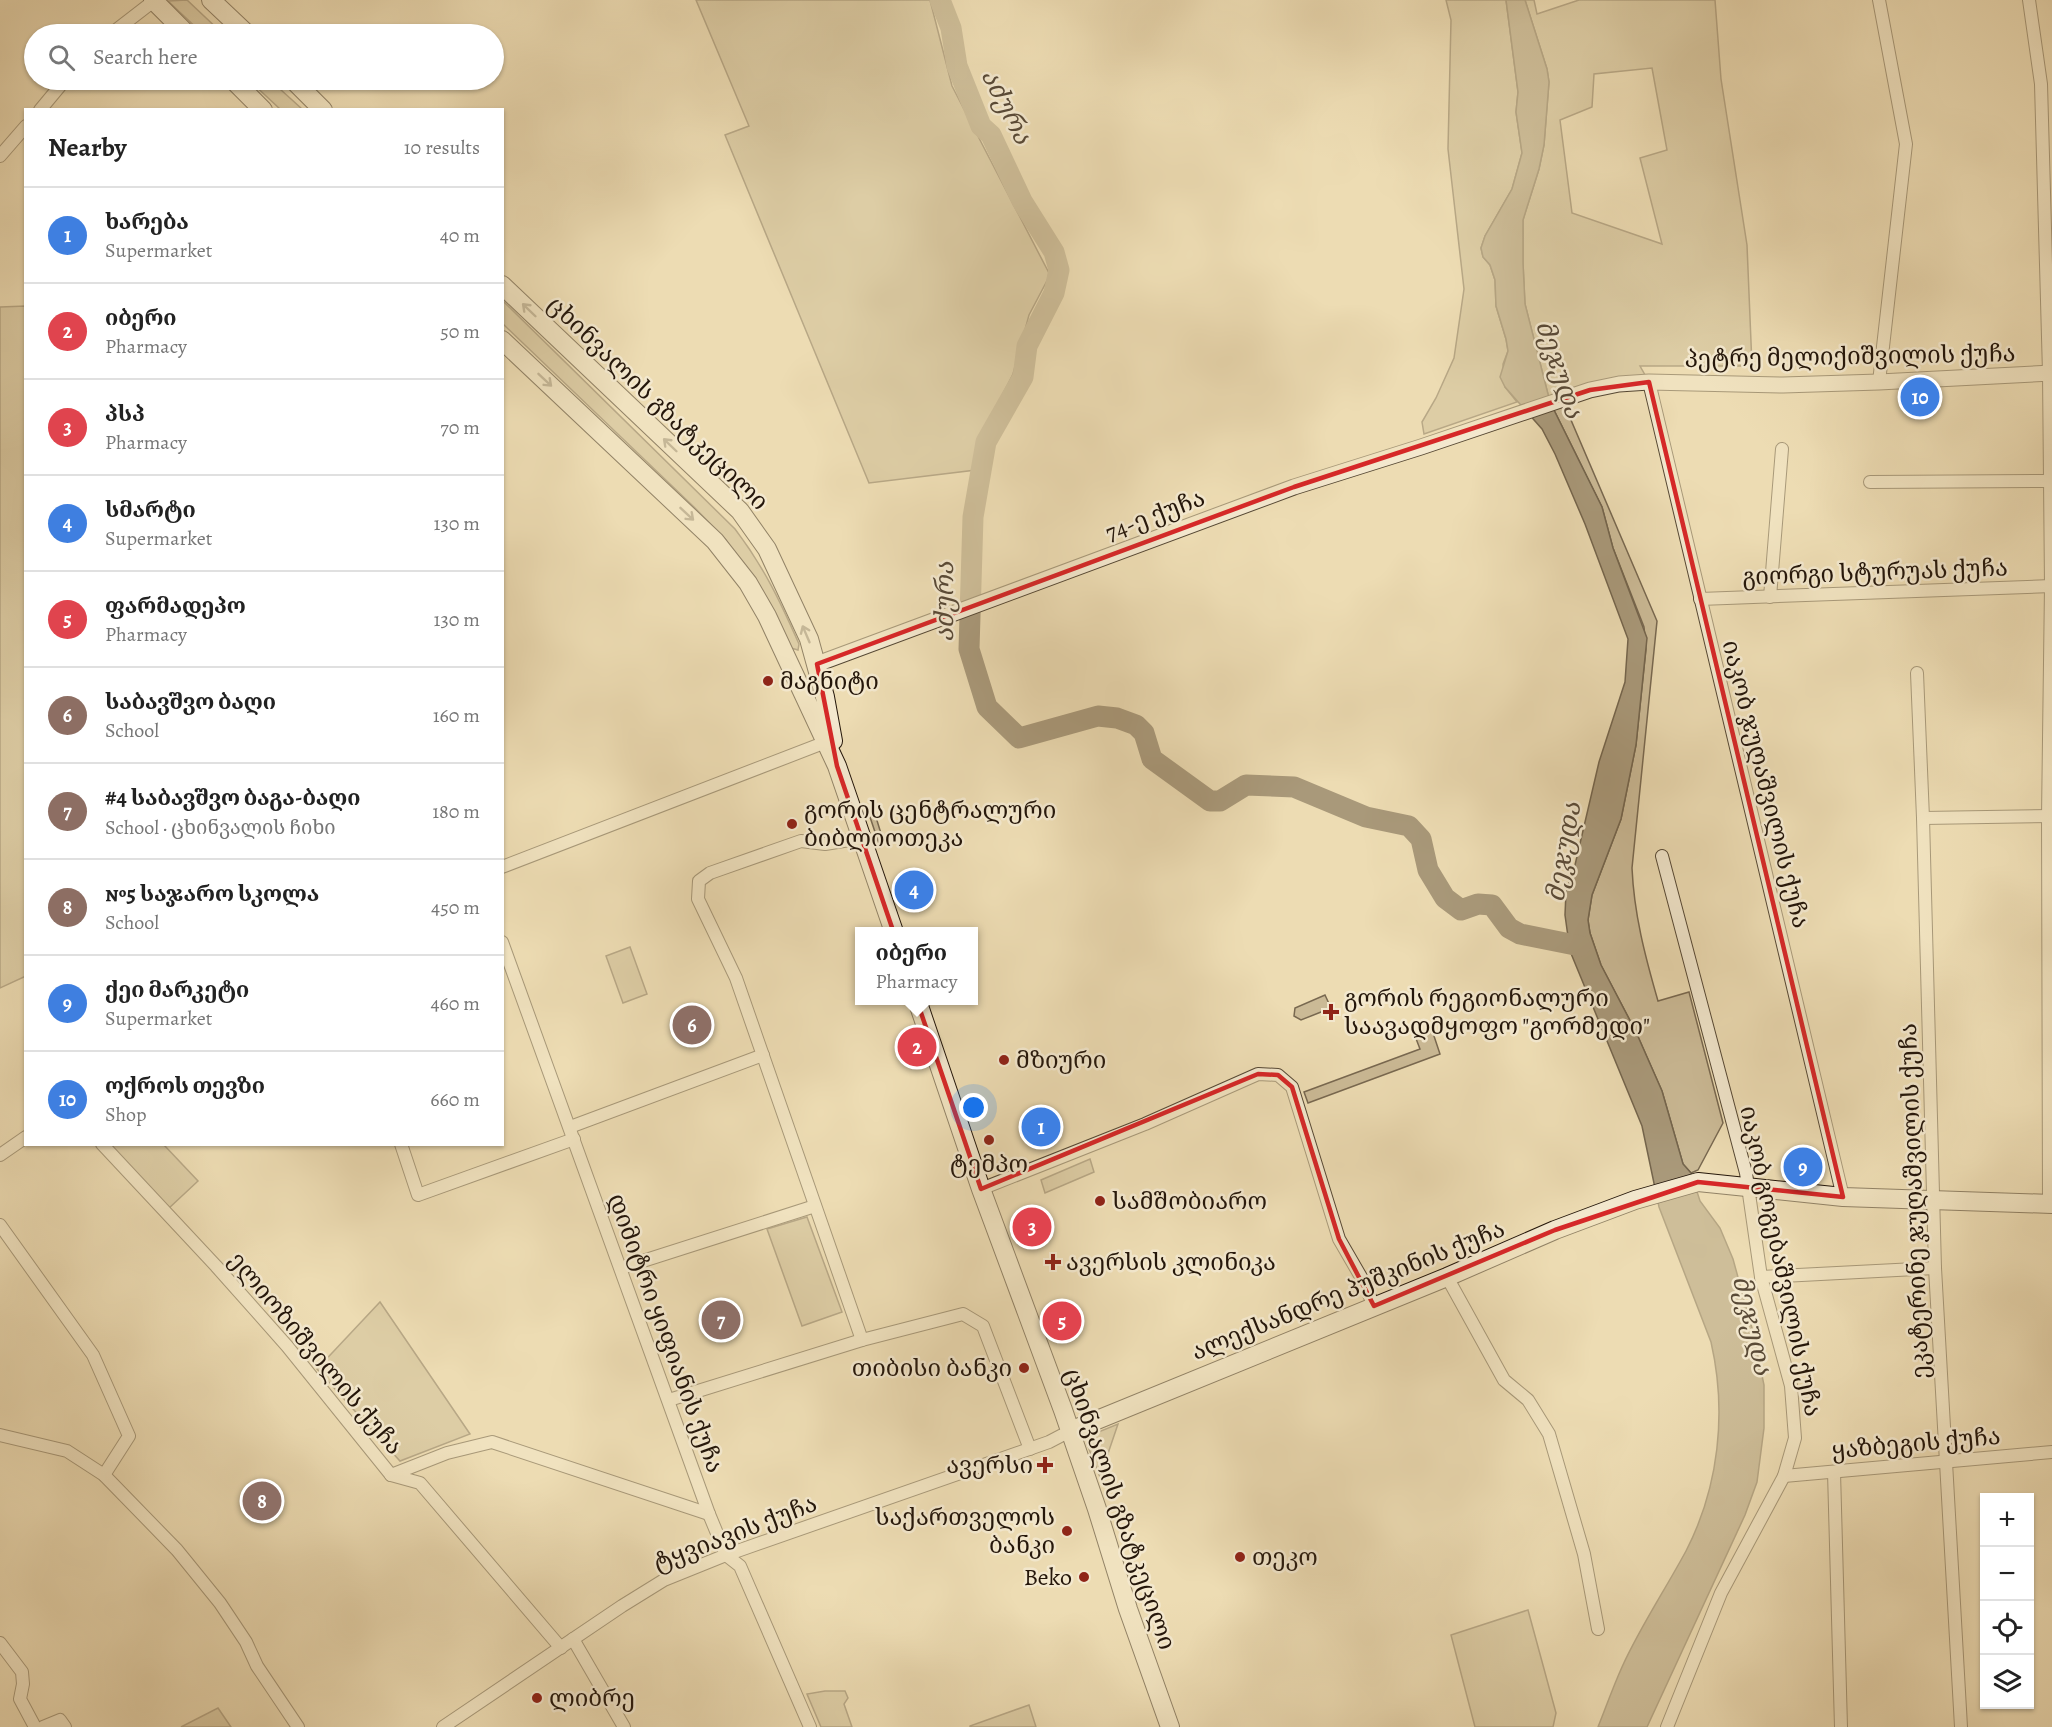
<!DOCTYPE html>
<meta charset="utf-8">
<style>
:root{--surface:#fff;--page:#f6f6f6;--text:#222;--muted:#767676;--line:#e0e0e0;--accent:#8f2418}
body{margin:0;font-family:Alegreya,"Noto Serif Georgian",serif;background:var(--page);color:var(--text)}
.controls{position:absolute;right:18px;bottom:18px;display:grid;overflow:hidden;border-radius:0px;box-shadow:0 2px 4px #0004}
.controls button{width:54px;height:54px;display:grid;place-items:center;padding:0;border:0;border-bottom:2px solid var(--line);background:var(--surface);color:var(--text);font:30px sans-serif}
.you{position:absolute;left:974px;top:1108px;width:21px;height:21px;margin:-15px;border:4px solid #fff;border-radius:50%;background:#1a73e8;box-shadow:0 0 0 9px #1a73e833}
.badge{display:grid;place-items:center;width:39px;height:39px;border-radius:50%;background:var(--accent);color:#fff;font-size:20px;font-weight:700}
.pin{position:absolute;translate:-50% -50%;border:3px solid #fff;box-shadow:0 2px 6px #0006}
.popup{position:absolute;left:855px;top:927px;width:123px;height:78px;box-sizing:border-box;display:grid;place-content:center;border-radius:0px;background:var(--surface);filter:drop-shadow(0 2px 4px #0005);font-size:20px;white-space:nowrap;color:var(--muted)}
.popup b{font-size:22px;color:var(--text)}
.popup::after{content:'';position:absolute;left:50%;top:100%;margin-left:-12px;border:12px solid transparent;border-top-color:var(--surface)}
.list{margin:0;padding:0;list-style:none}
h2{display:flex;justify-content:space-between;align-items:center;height:78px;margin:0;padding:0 24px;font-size:26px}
h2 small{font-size:20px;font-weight:400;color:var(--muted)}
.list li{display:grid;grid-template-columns:39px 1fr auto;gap:18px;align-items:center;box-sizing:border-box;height:96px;padding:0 24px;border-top:2px solid var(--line)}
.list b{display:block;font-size:22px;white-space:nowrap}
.list p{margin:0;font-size:20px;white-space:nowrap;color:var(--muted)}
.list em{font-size:20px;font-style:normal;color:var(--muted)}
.icon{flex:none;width:33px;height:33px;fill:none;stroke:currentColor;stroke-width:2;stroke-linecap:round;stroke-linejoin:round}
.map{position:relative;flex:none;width:2052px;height:1727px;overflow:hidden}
.search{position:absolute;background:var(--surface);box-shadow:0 2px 4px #0004;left:24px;top:24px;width:480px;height:66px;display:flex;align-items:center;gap:15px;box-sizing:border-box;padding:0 21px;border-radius:33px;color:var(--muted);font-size:22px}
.panel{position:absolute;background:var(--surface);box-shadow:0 2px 4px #0004;left:24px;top:108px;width:480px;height:1038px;border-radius:0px}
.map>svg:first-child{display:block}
.green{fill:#cbba96;stroke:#786850;stroke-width:1.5;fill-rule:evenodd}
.water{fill:#a9997a;stroke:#74654d;stroke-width:1.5}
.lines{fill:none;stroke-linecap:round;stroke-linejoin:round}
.river{stroke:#a9997a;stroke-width:21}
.minor-casing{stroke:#564834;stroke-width:14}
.tertiary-casing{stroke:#564834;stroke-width:17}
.secondary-casing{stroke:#24160a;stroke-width:20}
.minor{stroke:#f3e8ce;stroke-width:12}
.tertiary{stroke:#f3e8ce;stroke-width:15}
.secondary{stroke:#f3e8ce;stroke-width:18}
.oneway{stroke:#968a76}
.marked{fill:none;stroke:#d62828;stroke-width:4.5;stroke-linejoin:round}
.poi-dot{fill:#8f2418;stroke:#f3e8ce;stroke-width:2}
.labels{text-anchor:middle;stroke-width:5;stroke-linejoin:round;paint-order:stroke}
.street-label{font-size:24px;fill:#24160a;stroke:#f3e8ce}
.poi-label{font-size:24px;fill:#24160a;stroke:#f3e8ce;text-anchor:start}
.water-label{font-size:26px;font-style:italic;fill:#594a37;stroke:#f3e8ce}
</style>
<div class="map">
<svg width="2052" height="1727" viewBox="0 0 2052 1727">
<rect width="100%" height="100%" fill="#eddcb3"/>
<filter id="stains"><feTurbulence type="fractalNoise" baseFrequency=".00333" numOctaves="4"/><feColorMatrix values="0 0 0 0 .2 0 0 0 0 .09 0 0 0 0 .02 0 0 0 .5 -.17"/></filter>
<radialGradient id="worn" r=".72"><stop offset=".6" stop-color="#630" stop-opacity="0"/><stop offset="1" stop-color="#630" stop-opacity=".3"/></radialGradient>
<g class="green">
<path d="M187,0L223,34H203L168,1Z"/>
<path d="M696,0H930L952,86L1050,275L1029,315L1013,374L980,439L976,470L869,483L725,135L749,126Z"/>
<path d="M1446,0H1506L1518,92L1516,112L1522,153L1512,189L1485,236L1481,248L1483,257L1490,265L1495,280L1496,306L1506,339L1508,351L1503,364L1505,387L1517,402L1424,434L1422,422L1436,398L1454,358L1464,289L1448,149L1451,20Z"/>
<path d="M1525,0H1534L1537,14L1579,0H1715L1721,79L1747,245L1752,366H1640L1649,382L1562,399L1657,621L1632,868C1634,914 1645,956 1658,1001L1689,992L1723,1123L1698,1170L1691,1173L1683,1164L1662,1091L1636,1032L1601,965L1590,933L1588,920L1592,895L1621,819L1636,745L1646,649L1644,627L1613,548L1602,507L1550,402L1525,304L1523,263V220L1539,169L1544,145L1549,82L1547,69ZM1652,68L1667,150L1640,158L1662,244L1572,213L1560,120L1592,107L1594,74Z"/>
<path d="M249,80H270L302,109H280Z"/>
<path d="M502,300L735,529C764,567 780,601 799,644L798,650L791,648L726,540L694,507L503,324Z"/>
<path d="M26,306V976L0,988V307Z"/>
<path d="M868,811L875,814L883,840L880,847Z"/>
<path d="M630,947L647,994L623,1003L606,956Z"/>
<path d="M1325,995L1331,1008L1301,1020L1294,1016L1295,1008Z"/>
<path d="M1432,1030L1440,1054L1308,1103L1304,1092L1420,1049L1415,1036Z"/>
<path d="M110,1145H164L198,1181L168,1209Z"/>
<path d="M1090,1159L1094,1172L1045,1193L1041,1180Z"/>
<path d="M807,1217L842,1312L802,1326L767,1229Z"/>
<path d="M380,1302L470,1434L400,1461L317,1369Z"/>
<path d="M1118,1424L1100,1477L1087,1444L1091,1435Z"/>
<path d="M1528,1610L1556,1713L1553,1727H1475L1451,1635Z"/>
<path d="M825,1691H845L848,1698L844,1704L852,1727H821L807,1694Z"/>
<path d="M1029,1705L1036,1727H970V1726Z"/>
<path d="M218,1708L231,1727H181Z"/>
</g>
<path class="water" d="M1506,0H1525L1547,69L1549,82L1544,145L1539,169L1523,220V263L1525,304L1550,402L1602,507L1613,548L1647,638L1636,745L1621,819L1592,895L1588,920L1590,933L1601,965L1636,1032L1662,1091L1683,1164L1691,1173L1700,1201L1720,1228L1733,1259L1753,1332L1764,1385V1428L1757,1482L1745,1515L1647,1727H1598C1606,1707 1613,1687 1622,1667C1640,1627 1665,1590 1686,1551C1719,1487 1727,1412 1711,1342L1659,1207L1642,1126L1570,951L1565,915L1566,892L1575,865L1599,762L1625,682L1628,639L1585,524L1555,454L1542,429L1505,387L1500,377L1508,351L1506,339L1496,306L1495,280L1490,265L1483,257L1481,248L1485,236L1512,189L1522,153L1516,112L1518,92Z"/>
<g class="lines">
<path class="river" d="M940,0L951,28L957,66L981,126L991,135L1022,201L1054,252L1059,270L1054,293L1027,346L1023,377L986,442L973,517L969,649L987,707L1019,738L1098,716L1117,718L1136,725L1144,733L1152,759L1210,801H1220L1246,785L1294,787L1366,817L1409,826L1421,839L1428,870L1445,898L1461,910L1478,904L1492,905L1509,928L1520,934L1580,946"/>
<defs>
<g id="minor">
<path d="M1879,0L1906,144L1879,382"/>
<path d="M2029,0L2041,84L2049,373L2051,586L2048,816L2049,1204"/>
<path d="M111,34L155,0"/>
<path d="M40,110L65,80"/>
<path d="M0,156L26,126"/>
<path d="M1649,382L1843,1197"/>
<path d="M1870,482L2050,481"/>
<path d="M1770,597L1782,449"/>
<path d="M1700,599L2052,586"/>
<path d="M1917,673L1923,818L1935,1268L1961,1727"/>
<path d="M1923,818L2052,816"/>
<path d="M1662,856L1746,1173L1761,1277L1791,1386L1795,1438L1784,1476L1721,1593L1667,1727"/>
<path d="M502,867L826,742"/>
<path d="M502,942L709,1514L726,1555L740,1566L810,1727"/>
<path d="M570,1127L763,1055"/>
<path d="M102,1144L216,1266L287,1346L391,1475"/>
<path d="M401,1144L418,1195L574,1139"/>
<path d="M0,1155L26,1137"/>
<path d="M981,1189L1145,1124L1258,1074L1278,1075L1292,1087L1339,1239L1361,1277L1374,1306"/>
<path d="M0,1225L93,1355L129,1436L104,1475"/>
<path d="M621,1268L815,1206"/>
<path d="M1447,1277L1504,1380L1528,1400L1549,1434L1584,1554L1598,1629"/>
<path d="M1761,1277L1935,1268"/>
<path d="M862,1340L736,978L698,899L699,881L710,873L801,841L825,844L862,838"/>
<path d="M669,1400L862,1340L963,1314L983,1326L1030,1449"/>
<path d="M0,1435L67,1451L104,1475L177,1550L220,1603L246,1642L257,1666L298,1727"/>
<path d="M1834,1472L1841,1727"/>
<path d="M391,1475L447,1453L492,1442L709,1514"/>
<path d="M391,1475L420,1483L561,1648"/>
<path d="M1784,1476L2052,1452"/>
<path d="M573,1639L624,1727"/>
<path d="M0,1643L22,1672L23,1684L20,1699L35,1727"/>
<path d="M43,1727L60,1720L65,1727"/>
<path d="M443,1727L622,1606L664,1580L726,1555L1049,1442L1070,1431"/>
</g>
<path id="tertiary" d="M817,664L1294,487L1421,447L1590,390L1619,384L1649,382L1783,385L1879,382L2052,373"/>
<g id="secondary">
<path d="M153,0L187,34"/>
<path d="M211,0L247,34"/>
<path d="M233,80L263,110"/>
<path d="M293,80L323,110"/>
<path d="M502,285L740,511L767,549L809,639L825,697L833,741"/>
<path d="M502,340L715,541L748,583L767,616L837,766L894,932"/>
<path d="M917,1000L981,1189L1063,1410L1097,1509L1128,1609L1170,1727"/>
<path d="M1070,1431L1447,1277L1555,1230L1635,1200L1698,1182L1843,1197L2052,1204"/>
</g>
</defs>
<use href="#minor" class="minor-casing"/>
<use href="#tertiary" class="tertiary-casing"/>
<use href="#secondary" class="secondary-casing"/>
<use href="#minor" class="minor"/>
<use href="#tertiary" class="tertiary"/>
<use href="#secondary" class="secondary"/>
</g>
<defs><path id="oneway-shaft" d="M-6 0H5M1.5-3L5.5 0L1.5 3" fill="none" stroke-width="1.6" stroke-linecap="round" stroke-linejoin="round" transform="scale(1.5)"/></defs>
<g class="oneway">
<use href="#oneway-shaft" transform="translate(529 310) rotate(-136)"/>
<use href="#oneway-shaft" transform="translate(545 380) rotate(43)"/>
<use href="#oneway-shaft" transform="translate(670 445) rotate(-136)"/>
<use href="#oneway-shaft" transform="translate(687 514) rotate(43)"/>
<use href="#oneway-shaft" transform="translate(806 634) rotate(-113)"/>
</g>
<path d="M0 0H2052V1727H0ZM1649,382L1843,1197L1698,1182L1555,1230L1374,1306L1339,1239L1292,1087L1278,1075L1258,1074L981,1189L837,766L817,664L1294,487L1590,390Z" fill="#eddcb3" fill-opacity=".55" fill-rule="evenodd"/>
<path class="marked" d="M1649,382L1843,1197L1698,1182L1555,1230L1374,1306L1339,1239L1292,1087L1278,1075L1258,1074L981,1189L837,766L817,664L1294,487L1590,390Z"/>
<g class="poi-dot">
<circle cx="768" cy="681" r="6"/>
<circle cx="792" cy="824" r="6"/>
<path d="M1328 1003h6v6h6v6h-6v6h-6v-6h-6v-6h6z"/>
<circle cx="1004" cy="1060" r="6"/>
<circle cx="989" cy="1140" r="6"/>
<circle cx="1100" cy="1201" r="6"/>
<path d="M1050 1253h6v6h6v6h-6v6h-6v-6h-6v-6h6z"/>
<circle cx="1024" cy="1368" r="6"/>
<path d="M1042 1456h6v6h6v6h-6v6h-6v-6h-6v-6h6z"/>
<circle cx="1067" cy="1531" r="6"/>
<circle cx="1240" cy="1557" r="6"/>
<circle cx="1084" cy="1577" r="6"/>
<circle cx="537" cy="1698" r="6"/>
</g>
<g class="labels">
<g class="street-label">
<text transform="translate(1850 356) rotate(-1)" y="8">პეტრე მელიქიშვილის ქუჩა</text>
<text transform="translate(658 403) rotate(44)" y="8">ცხინვალის გზატკეცილი</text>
<text transform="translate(1155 515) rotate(-21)" y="8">74-ე ქუჩა</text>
<text transform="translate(1875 572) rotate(-2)" y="8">გიორგი სტურუას ქუჩა</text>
<text transform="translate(1766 784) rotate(76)" y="8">იაკობ ჯუღაშვილის ქუჩა</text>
<text transform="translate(1914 1201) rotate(-92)" y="8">ეკატერინე ჯუღაშვილის ქუჩა</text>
<text transform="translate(1781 1261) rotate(78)" y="8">იაკობ გოგებაშვილის ქუჩა</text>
<text transform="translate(1348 1290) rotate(-22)" y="8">ალექსანდრე პუშკინის ქუჩა</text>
<text transform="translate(666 1333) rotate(70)" y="8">დიმიტრი ყიფიანის ქუჩა</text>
<text transform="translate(316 1353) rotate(50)" y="8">ელიოზიშვილის ქუჩა</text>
<text transform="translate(1916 1443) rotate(-5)" y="8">ყაზბეგის ქუჩა</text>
<text transform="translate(1120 1509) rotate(71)" y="8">ცხინვალის გზატკეცილი</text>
<text transform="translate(735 1533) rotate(-21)" y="8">ტყვიავის ქუჩა</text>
</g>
<g class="poi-label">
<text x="780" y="689">მაგნიტი</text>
<text x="804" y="818">გორის ცენტრალური<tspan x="804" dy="28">ბიბლიოთეკა</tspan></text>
<text x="1344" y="1006">გორის რეგიონალური<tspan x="1344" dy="28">საავადმყოფო "გორმედი"</tspan></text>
<text x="1016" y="1068">მზიური</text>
<text x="989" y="1172" text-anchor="middle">ტემპო</text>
<text x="1112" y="1209">სამშობიარო</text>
<text x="1066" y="1270">ავერსის კლინიკა</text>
<text x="1012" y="1376" text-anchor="end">თიბისი ბანკი</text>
<text x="1033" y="1473" text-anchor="end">ავერსი</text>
<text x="1055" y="1525" text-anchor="end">საქართველოს<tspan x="1055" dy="28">ბანკი</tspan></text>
<text x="1252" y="1565">თეკო</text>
<text x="1072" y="1585" text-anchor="end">Beko</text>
<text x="549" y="1706">ლიბრე</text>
</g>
<g class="water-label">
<text transform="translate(1007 106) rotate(63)" y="9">აძურა</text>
<text transform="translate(1560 369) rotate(72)" y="9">მეჯუდა</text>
<text transform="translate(944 602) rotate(-90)" y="9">აძურა</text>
<text transform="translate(1563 852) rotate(-80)" y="9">მეჯუდა</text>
<text transform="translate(1753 1325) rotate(77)" y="9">მეჯუდა</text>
</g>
</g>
<rect width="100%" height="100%" filter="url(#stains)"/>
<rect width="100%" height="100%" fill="url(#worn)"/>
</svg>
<div class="controls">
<button>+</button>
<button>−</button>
<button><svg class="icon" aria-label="locate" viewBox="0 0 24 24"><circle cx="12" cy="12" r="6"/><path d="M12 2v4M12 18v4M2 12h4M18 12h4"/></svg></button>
<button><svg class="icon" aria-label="layers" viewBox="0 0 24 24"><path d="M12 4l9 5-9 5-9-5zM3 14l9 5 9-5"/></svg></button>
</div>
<div class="you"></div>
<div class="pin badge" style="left:1041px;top:1127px;background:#3f7fe0">1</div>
<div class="pin badge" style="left:917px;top:1047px;background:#e0444e">2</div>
<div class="popup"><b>იბერი</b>Pharmacy</div>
<div class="pin badge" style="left:1032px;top:1227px;background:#e0444e">3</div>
<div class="pin badge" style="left:914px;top:890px;background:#3f7fe0">4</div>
<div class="pin badge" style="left:1062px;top:1321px;background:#e0444e">5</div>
<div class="pin badge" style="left:692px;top:1025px;background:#8d6e63">6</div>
<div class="pin badge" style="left:721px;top:1320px;background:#8d6e63">7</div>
<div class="pin badge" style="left:262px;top:1501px;background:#8d6e63">8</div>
<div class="pin badge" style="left:1803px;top:1167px;background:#3f7fe0">9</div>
<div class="pin badge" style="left:1920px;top:397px;background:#3f7fe0">10</div>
<div class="search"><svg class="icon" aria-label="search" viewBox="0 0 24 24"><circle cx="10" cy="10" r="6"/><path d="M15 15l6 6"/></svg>Search here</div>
<section class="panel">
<h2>Nearby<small>10 results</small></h2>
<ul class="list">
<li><span class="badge" style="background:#3f7fe0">1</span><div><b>ხარება</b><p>Supermarket</p></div><em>40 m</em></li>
<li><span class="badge" style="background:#e0444e">2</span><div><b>იბერი</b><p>Pharmacy</p></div><em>50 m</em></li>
<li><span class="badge" style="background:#e0444e">3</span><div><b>პსპ</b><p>Pharmacy</p></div><em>70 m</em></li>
<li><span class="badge" style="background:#3f7fe0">4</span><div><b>სმარტი</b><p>Supermarket</p></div><em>130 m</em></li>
<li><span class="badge" style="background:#e0444e">5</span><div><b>ფარმადეპო</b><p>Pharmacy</p></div><em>130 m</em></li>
<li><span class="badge" style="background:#8d6e63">6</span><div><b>საბავშვო ბაღი</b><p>School</p></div><em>160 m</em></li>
<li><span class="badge" style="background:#8d6e63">7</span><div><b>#4 საბავშვო ბაგა-ბაღი</b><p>School · ცხინვალის ჩიხი</p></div><em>180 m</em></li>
<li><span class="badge" style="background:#8d6e63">8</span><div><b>№5 საჯარო სკოლა</b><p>School</p></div><em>450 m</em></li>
<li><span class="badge" style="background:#3f7fe0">9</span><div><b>ქეი მარკეტი</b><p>Supermarket</p></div><em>460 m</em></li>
<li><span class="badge" style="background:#3f7fe0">10</span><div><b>ოქროს თევზი</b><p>Shop</p></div><em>660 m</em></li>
</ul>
</section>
</div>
